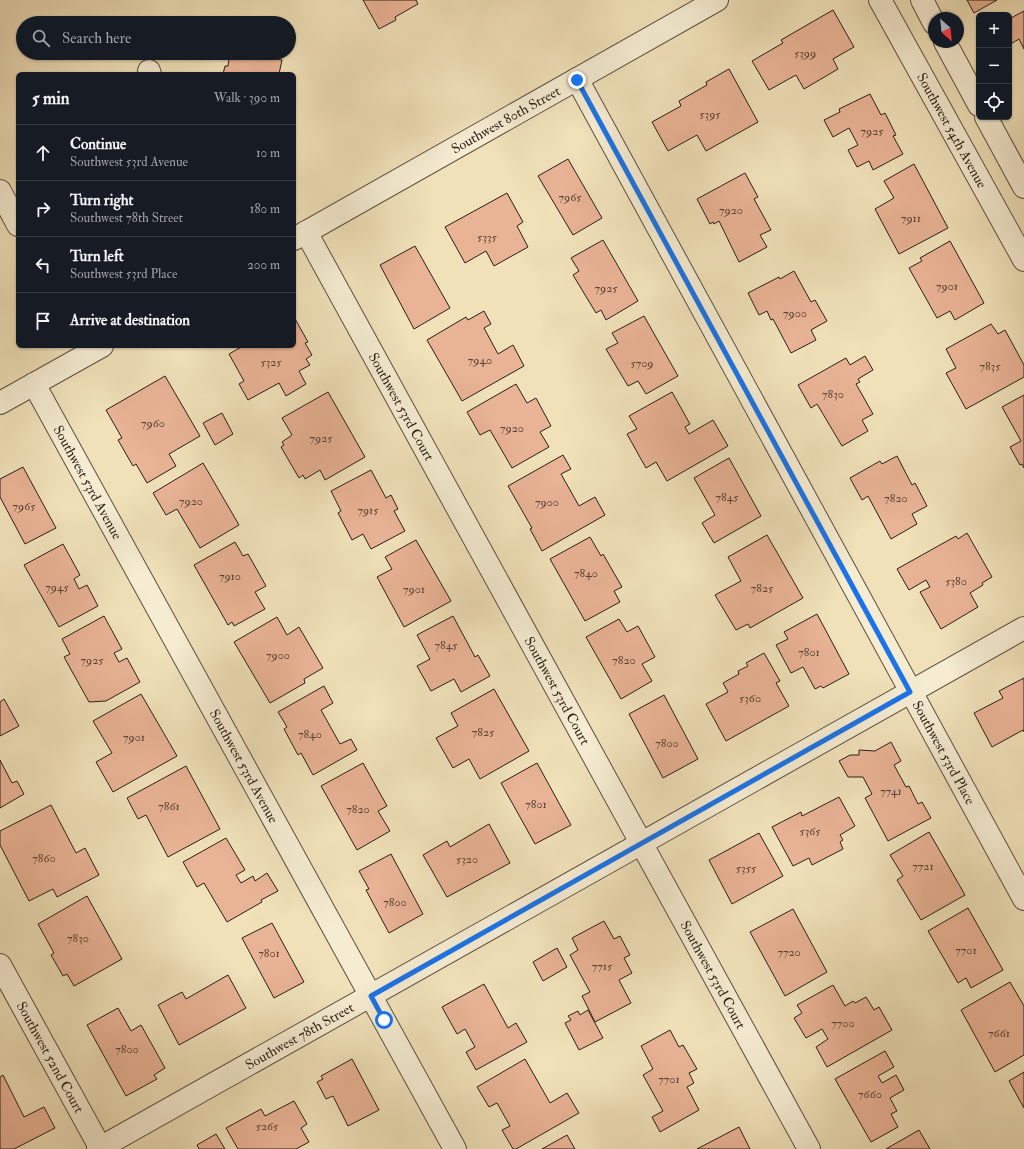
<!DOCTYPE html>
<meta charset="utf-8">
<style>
:root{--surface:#171b24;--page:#242831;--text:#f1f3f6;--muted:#9ea1a6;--line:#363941}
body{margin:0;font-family:"IM FELL Double Pica",serif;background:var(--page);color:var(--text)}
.controls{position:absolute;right:12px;top:12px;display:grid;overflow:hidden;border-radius:6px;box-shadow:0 1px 3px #0004}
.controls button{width:36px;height:36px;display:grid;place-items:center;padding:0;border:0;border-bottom:1px solid var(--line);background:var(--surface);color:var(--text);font:20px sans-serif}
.compass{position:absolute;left:928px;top:12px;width:36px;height:36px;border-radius:50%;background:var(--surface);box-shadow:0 1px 3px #0004;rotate:153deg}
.stop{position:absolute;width:12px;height:12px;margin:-9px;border:3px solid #1a73e8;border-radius:50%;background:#fff}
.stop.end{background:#1a73e8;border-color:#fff;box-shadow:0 1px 4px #0008}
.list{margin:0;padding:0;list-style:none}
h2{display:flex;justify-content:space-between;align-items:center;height:52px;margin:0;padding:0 16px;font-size:17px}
h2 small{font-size:13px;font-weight:400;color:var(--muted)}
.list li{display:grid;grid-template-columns:26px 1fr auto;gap:12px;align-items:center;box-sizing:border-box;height:56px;padding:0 16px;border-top:1px solid var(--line)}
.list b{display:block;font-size:15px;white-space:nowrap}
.list p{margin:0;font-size:13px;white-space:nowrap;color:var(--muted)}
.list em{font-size:13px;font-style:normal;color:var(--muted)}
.icon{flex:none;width:22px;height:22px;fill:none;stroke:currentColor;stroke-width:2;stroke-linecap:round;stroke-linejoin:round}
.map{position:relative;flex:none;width:1024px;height:1149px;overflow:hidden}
.search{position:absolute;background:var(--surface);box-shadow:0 1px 3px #0004;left:16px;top:16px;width:280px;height:44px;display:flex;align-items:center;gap:10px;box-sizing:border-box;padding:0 14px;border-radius:22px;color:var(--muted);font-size:15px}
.panel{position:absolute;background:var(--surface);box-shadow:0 1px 3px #0004;left:16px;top:72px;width:280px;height:276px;border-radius:6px}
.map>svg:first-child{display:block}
.building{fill:#e9b395;stroke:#2a1e17}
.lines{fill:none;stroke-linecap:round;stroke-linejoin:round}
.minor-casing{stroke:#5c4f40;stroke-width:24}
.minor{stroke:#f5ecd2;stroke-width:22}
.route{stroke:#1a73e8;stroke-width:5}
.labels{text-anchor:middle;stroke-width:4;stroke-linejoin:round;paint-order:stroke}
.number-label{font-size:12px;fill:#5a4336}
.street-label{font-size:14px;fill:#2a1e17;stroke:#f5ecd2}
</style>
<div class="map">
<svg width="1024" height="1149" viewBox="0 0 1024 1149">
<rect width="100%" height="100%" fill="#f0e1b9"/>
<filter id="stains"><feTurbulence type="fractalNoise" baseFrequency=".005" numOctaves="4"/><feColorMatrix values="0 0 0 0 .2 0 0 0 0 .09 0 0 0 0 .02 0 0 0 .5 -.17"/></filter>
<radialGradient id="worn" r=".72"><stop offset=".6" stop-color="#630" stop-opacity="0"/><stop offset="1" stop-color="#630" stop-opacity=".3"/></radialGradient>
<g class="building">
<path d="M363,0H416L418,4L395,17L396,20L379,29Z"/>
<path d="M967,0H997L974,13Z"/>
<path d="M833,10L854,47L833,59L838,69L804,89L796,75L769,90L752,61L783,43L781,40Z"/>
<path d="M1024,11V49L1019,39L1009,45V19Z"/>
<path d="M230,53H264L263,57L282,60L279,74H223L225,66H228Z"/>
<path d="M729,69L758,122L706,151L697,135L668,151L652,122L681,106L679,101L707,85L706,82Z"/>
<path d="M870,94L881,115L885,113L896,135L893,136L903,154L873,170L869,161L857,167L848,150L858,145L849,128L833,137L824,120L840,112L839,109Z"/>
<path d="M568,159L602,218L573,235L538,176Z"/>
<path d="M914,164L948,228L899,254L875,209L894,198L884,181Z"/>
<path d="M745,173L758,197L754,199L771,230L760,235L767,247L739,262L719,221L714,224L713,222L710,224L697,199Z"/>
<path d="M507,193L523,222L517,226L528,247L494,266L486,251L465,263L445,227Z"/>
<path d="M603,240L638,301L606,320L601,310L596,313L573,275L579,271L571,258Z"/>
<path d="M950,241L984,303L955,320L950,311L937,318L909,268L922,261L920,258Z"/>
<path d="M415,246L450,308L414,329L380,265Z"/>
<path d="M794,271L811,302L815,300L827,321L811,330L816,340L791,353L773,319L771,320L767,311L759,315L748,293L779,277L780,279Z"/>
<path d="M484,311L491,324L484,328L498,354L513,345L524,366L462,401L427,340L466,317L468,320Z"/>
<path d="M644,316L678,376L646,394L638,381L628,386L606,349L618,343L612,333Z"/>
<path d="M294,317L308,342L305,343L312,355L306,359L310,365L299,371L306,384L286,396L279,383L248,400L239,384L244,381L229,354L243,346H294Z"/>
<path d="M991,324L998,334L1005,330L1024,365V377L966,409L946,373L956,368L946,349Z"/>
<path d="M865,356L873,370L858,379L860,382L856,384L873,414L862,420L868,431L842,446L817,404L811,408L798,385L846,358L850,365Z"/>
<path d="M165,376L200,436L169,454L176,466L147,483L136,464L133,466L118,440L122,438L106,410Z"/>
<path d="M516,384L527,403L536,398L551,426L540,432L549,447L512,468L490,430L480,435L467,412Z"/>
<path d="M328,392L365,457L325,480L320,470L305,479L303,475L299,478L281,447L284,445L282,442L292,435L282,418Z"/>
<path d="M672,392L690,424L685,427L689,434L713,420L728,446L667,481L656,462L646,468L627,434L637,429L629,416Z"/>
<path d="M1024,395V468L1022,464L1020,465L1010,447L1021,441L1002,407Z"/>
<path d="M222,413L233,434L215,445L203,423Z"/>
<path d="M563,455L571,469L561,474L579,506L595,497L605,515L542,551L530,529L532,528L508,486Z"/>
<path d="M897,456L912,485L915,483L927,506L912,514L917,524L891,539L868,496L862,500L850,478L880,461L882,464Z"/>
<path d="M729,458L761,516L714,543L702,523L715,515L694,478Z"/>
<path d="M203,463L239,525L200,548L177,509L166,515L153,493Z"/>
<path d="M23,467L56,528L25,544L0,497V479Z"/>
<path d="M371,470L386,498L391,495L398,509L394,511L405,531L371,549L363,534L352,540L338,513L341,511L331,491Z"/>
<path d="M967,533L992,577L982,583L983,585L970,593L978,607L941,629L920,592L930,587L926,580L909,590L897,569L956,536L958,539Z"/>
<path d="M767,535L803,598L750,628L748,624L736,630L715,595L741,581L728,557Z"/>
<path d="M590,537L601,556L603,554L622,587L614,591L620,602L585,621L550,559Z"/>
<path d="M416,540L451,601L404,627L377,577L392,569L385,557Z"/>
<path d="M235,542L243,556L248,554L266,586L255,592L265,609L234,626L232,622L228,625L194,565Z"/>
<path d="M63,544L80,575L74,579L79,589L87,585L98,606L59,627L24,565Z"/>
<path d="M817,614L849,674L823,688L821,686L815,689L803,667L791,673L776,645L788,639L784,632Z"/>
<path d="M104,616L122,649L114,653L119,662L127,658L140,682L106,701L89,702L64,657L70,654L62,639Z"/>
<path d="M453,616L475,657L478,655L490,676L461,692L454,679L431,691L417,666L430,659L417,635Z"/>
<path d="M277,617L287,635L299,627L323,668L304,679L305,683L270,703L234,642Z"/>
<path d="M619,619L627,632L638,626L655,657L642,664L652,681L621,699L586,637Z"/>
<path d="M764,653L780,681L776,683L789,706L726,741L706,704L728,692L723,683L739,674L738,671L748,666L746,663Z"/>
<path d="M1024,678V732L1023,730L992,747L974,713L1003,698L999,691Z"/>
<path d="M324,686L333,703L321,710L340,744L351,739L357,750L313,775L301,753L298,755L284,729L287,727L278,712Z"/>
<path d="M494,689L529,751L480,779L469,759L453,768L436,738L458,726L451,713Z"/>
<path d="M141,694L177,756L113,792L96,762L112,753L93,721Z"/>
<path d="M664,695L698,759L663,778L629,714Z"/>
<path d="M4,699L19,726L0,736V702Z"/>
<path d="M891,742L901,761L894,765L906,787L909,786L918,804L922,802L931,818L888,841L865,798L872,794L863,777H848L839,761L850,755H859V750L875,751Z"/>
<path d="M0,760L12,783L17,781L24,794L0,808Z"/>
<path d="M363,763L387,806L378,811L390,831L357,850L321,786Z"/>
<path d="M537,763L571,825L535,844L501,783Z"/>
<path d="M186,766L220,829L168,857L146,815L138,819L127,798Z"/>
<path d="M839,797L855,826L840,835L843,840L840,842L843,849L812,865L809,858L793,866L772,827L801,812L802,816Z"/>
<path d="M51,805L76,853L85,848L99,875L57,897L53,889L29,901L0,845V831Z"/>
<path d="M489,824L510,863L447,897L423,855L447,841L450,847Z"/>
<path d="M929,832L965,895L921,920L897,880L903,876L890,855Z"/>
<path d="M759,833L783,876L732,904L709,860Z"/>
<path d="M226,838L245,870L236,875L241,883L253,876L255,881L267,873L278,891L261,900L262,902L227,922L204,883L197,887L183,862Z"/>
<path d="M391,854L423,914L389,933L366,890L369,889L359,871Z"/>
<path d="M87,896L122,959L74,986L67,974L63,976L51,955L54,953L38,924Z"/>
<path d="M968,908L1003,970L971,988L966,978L958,983L928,931Z"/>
<path d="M793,909L827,972L785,996L750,932Z"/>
<path d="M604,921L614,939L620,936L630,955L624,958L632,973L619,980L631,1003L595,1022L582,996L590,992L570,955L578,950L572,938Z"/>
<path d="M272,923L304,982L274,998L242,938Z"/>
<path d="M557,948L567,967L543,981L533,962Z"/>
<path d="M228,975L246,1008L179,1045L158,1005L182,992L186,999Z"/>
<path d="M1010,982L1024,1006V1055L995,1072L961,1010Z"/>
<path d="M484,984L508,1028L516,1023L527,1042L476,1070L466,1052L475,1047L465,1029L457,1034L442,1007Z"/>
<path d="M833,985L845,1006L853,1001L855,1003L866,997L874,1010L879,1007L892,1030L827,1067L816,1047L828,1039L822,1029L806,1038L794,1018L802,1013L797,1005Z"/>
<path d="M118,1008L131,1031L141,1025L165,1068L154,1075L157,1079L126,1096L87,1025Z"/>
<path d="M588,1010L603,1038L579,1050L565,1023L571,1020L568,1016L578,1011L580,1015Z"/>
<path d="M670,1030L679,1047L683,1045L697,1069L689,1073L694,1083L687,1087L699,1110L660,1132L652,1117L663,1111L643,1075L653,1069L641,1046Z"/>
<path d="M885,1051L894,1067L878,1076L882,1083L896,1075L904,1090L890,1098L897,1111L891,1114L898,1127L871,1142L835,1079Z"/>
<path d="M352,1059L379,1110L348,1126L333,1096L326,1099L317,1082L323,1079L321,1076Z"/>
<path d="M525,1059L550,1103L567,1093L579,1113L516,1149H513L502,1130L510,1126L497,1103L489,1107L477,1087Z"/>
<path d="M1024,1072V1108L1009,1081Z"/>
<path d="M3,1075L24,1117L44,1107L55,1128L14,1149H0V1077Z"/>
<path d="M294,1101L307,1124L301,1128L309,1142L296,1149H238L226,1128L261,1109L265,1116Z"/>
<path d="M739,1127L750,1149H697Z"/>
<path d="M919,1130L930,1149H886Z"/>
<path d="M216,1134L225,1149H199L197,1145Z"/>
<path d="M567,1135L575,1149H542Z"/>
</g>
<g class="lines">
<defs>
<g id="minor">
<path id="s1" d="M880,0L1024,260"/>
<path d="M922,0L934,23"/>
<path d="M945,42L979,105"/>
<path d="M149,71L150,74"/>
<path id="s2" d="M577,79L1024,899"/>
<path d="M986,117L1024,187"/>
<path d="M0,191L18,225"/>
<path id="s3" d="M306,232L809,1149"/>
<path id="s4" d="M294,239L717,0"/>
<path id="s5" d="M34,384L455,1149"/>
<path d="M0,403L102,346"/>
<path id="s6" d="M0,965L101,1149"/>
<path id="s7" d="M98,1149L1024,628"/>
</g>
</defs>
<use href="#minor" class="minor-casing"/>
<use href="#minor" class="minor"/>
</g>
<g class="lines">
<path class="route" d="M384,1020L371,996L910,692L577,80"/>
</g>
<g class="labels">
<g class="number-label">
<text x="805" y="57">5399</text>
<text x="710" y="118">5395</text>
<text x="872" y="135">7925</text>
<text x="570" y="201">7965</text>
<text x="731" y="214">7920</text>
<text x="911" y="222">7911</text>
<text x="487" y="241">5335</text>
<text x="947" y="290">7901</text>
<text x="606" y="292">7925</text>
<text x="795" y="317">7900</text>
<text x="480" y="364">7940</text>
<text x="271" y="366">5325</text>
<text x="642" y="367">5709</text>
<text x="990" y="370">7835</text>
<text x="833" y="398">7830</text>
<text x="153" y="427">7960</text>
<text x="512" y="432">7920</text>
<text x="321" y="442">7925</text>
<text x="727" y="501">7845</text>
<text x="896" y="502">7820</text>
<text x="191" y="505">7920</text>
<text x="547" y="506">7900</text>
<text x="24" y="510">7965</text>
<text x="368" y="514">7915</text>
<text x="586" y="577">7840</text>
<text x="230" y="580">7910</text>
<text x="956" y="585">5380</text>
<text x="57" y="591">7945</text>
<text x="762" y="592">7825</text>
<text x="414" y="593">7901</text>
<text x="446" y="649">7845</text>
<text x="809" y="656">7801</text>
<text x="278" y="659">7900</text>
<text x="92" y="664">7925</text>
<text x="624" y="664">7820</text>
<text x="750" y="702">5360</text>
<text x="483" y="736">7825</text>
<text x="310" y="738">7840</text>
<text x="134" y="741">7901</text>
<text x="667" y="747">7800</text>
<text x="891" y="795">7741</text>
<text x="536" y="808">7801</text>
<text x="169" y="810">7861</text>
<text x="358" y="813">7820</text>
<text x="810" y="835">5365</text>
<text x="44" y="862">7860</text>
<text x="467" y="863">5320</text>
<text x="923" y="870">7721</text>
<text x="746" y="872">5355</text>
<text x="395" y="906">7800</text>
<text x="78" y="942">7830</text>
<text x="966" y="954">7701</text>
<text x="789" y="956">7720</text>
<text x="269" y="957">7801</text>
<text x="602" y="970">7715</text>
<text x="843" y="1027">7700</text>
<text x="999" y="1037">7661</text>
<text x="127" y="1053">7800</text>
<text x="669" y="1083">7701</text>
<text x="870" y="1098">7660</text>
<text x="267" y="1130">5265</text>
</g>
<g class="street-label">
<text dy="5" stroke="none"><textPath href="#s4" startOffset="243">Southwest 80th Street</textPath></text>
<text dy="5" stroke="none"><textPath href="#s1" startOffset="149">Southwest 54th Avenue</textPath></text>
<text dy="5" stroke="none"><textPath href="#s3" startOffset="199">Southwest 53rd Court</textPath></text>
<text dy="5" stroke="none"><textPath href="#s5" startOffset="112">Southwest 53rd Avenue</textPath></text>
<text dy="5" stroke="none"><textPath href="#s3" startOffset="523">Southwest 53rd Court</textPath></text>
<text dy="5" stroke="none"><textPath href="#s2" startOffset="767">Southwest 53rd Place</textPath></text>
<text dy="5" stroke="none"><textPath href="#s5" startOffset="436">Southwest 53rd Avenue</textPath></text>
<text dy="5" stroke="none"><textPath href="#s3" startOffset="847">Southwest 53rd Court</textPath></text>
<text dy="5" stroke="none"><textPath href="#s7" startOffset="231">Southwest 78th Street</textPath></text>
<text dy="5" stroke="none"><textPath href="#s6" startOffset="105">Southwest 52nd Court</textPath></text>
</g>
</g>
<rect width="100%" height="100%" filter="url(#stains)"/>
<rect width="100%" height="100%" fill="url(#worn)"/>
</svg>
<div class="controls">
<button>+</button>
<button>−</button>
<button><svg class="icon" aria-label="locate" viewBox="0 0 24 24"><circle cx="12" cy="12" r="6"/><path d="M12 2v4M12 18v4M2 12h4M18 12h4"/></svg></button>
</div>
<svg class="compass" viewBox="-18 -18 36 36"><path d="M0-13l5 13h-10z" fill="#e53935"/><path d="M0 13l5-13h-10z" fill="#9ea1a6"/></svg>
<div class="stop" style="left:384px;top:1020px"></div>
<div class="stop end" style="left:577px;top:80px"></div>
<div class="search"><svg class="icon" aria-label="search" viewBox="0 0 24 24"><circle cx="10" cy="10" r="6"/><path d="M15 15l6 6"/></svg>Search here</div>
<section class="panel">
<h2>5 min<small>Walk · 390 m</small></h2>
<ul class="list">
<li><svg class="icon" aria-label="ahead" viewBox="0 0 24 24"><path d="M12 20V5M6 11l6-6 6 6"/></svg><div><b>Continue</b><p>Southwest 53rd Avenue</p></div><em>10 m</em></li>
<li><svg class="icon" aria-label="right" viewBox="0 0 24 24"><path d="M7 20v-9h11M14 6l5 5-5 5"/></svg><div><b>Turn right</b><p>Southwest 78th Street</p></div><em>180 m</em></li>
<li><svg class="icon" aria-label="left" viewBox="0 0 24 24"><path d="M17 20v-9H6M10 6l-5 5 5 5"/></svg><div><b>Turn left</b><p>Southwest 53rd Place</p></div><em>200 m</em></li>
<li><svg class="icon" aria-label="arrive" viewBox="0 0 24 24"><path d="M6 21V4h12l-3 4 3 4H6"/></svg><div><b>Arrive at destination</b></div></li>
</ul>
</section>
</div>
